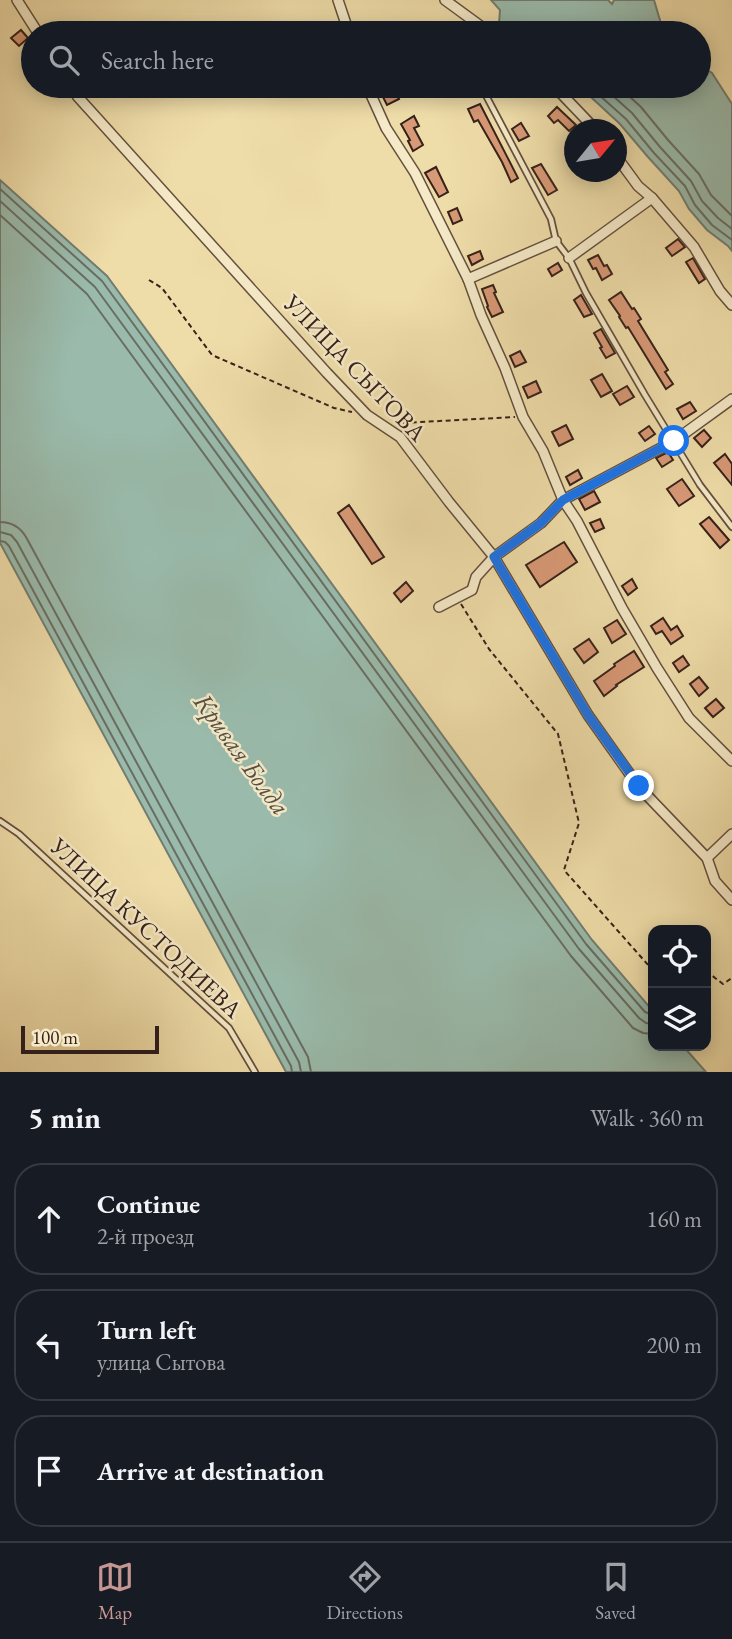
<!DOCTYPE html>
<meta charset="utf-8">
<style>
:root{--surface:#171b24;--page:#20242c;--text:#f1f3f6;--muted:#9ea1a6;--line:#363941;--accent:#c59692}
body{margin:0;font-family:"EB Garamond",serif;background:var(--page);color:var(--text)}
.controls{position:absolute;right:21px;bottom:21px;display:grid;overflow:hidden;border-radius:14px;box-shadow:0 4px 18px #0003}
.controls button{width:63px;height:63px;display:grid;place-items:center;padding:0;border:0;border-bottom:2px solid var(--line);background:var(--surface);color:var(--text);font:35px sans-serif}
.compass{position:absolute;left:564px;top:119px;width:63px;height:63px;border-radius:50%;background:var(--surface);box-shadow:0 4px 18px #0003;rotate:60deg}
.scale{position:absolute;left:21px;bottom:18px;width:138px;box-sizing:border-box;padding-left:7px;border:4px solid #36211a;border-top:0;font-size:19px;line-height:24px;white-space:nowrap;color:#36211a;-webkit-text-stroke:5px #f5e9c7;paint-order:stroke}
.stop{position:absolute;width:21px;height:21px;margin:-16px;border:5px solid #1a73e8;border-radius:50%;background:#fff}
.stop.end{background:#1a73e8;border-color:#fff;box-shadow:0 2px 7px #0008}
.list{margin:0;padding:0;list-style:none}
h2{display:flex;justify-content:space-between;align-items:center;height:91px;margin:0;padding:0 28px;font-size:30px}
h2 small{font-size:23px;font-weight:400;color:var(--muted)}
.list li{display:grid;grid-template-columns:46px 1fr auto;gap:21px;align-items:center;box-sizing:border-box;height:112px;margin:0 14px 14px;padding:0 14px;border:2px solid var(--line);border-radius:28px}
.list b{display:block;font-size:26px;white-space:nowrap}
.list p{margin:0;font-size:23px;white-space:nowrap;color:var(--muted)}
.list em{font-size:23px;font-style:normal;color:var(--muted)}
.icon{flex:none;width:38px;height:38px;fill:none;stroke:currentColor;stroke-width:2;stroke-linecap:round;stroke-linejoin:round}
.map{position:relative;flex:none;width:732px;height:1072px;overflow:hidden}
.search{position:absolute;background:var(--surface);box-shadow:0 4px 18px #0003;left:21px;right:21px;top:21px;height:77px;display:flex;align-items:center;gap:18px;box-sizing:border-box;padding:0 24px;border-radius:38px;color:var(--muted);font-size:26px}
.sheet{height:469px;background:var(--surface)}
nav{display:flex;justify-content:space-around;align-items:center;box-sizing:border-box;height:98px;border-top:2px solid var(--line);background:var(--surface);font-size:19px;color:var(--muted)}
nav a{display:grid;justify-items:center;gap:4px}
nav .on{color:var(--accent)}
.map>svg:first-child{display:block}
.water{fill:#9abbac;stroke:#727d72;stroke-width:2}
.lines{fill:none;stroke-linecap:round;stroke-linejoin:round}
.shore{stroke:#686e63;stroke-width:2}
.building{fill:#d89976;stroke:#36211a;stroke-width:2}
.service-casing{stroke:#64503e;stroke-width:8}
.minor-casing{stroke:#64503e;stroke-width:12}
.path{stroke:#36211a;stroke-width:2;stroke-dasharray:5 3.5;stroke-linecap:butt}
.service{stroke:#f5e9c7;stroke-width:4.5}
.minor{stroke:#f5e9c7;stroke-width:9}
.route{stroke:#1a73e8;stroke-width:9}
.labels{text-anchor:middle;stroke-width:5;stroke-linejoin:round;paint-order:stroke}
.street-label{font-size:24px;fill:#36211a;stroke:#f5e9c7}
.water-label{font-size:26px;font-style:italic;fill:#544f46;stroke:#f5e9c7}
</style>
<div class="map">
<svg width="732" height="1072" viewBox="0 0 732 1072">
<rect width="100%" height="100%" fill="#efdda9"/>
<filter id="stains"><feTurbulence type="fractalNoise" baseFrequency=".00286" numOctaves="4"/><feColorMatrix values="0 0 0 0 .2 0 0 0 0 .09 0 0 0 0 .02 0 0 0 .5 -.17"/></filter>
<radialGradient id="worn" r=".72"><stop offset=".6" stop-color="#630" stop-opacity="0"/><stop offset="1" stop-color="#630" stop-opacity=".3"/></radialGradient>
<g class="water">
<path d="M491,0H608L612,4L614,0H654L662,27L666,33H509L499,24L500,10Z"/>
<path d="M699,65L712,73L732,104V251L728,246L707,230L689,209L679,191L648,157L620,124L579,86H699Z"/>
<path d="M0,180L107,276L592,940L653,1011V1046H683L706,1072H286L0,543Z"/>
</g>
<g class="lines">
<g class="shore">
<path d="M589,86L626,119L654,153L685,186L695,205L712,225L732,240"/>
<path d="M602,86L632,113L660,147L691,181L702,201L718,218L732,229"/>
<path d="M618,86L641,107L668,140L699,174L711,195L732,216"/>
<path d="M0,189L102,281L586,944L645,1012L653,1015"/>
<path d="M0,201L95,287L579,949L639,1018L646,1023L653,1024"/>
<path d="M0,215L87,294L571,956L633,1028L643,1033L653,1034"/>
<path d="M0,522C12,522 20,527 26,537L308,1057L311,1072"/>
<path d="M0,532L11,535L17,542L299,1062L301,1072"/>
<path d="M0,541L5,542L9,546L291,1066L292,1072"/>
</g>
</g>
<g class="building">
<path d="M21,30L28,38L19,46L11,38Z"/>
<path d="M393,87L399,99L387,105L381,93Z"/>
<path d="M480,104L518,178L511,182L502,162L478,120L474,122L468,109Z"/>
<path d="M557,107L576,125L569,131L558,120L554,123L548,116Z"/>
<path d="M414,116L419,126L414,128L423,145L413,151L408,141L410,140L401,124Z"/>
<path d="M521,123L529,136L519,141L512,129Z"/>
<path d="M541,164L557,190L548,195L532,168Z"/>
<path d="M436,167L448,192L439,197L425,173Z"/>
<path d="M457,208L462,220L453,224L448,212Z"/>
<path d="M678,239L685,247L672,256L666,248Z"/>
<path d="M480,251L483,259L472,265L468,256Z"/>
<path d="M598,255L604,266L607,265L612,274L602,280L596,268L593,269L588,260Z"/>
<path d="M693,258L705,279L699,283L686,262Z"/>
<path d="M558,263L562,270L552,276L548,269Z"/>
<path d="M493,285L496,292L494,293L503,312L492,317L487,307L488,306L482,289Z"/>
<path d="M621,292L632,309L634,308L641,319L638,321L668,370L665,372L673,384L666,389L628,327L626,328L619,317L620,316L609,300Z"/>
<path d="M581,295L592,314L584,317L574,300Z"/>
<path d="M601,329L615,353L606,358L600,348L602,347L594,333Z"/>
<path d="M520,351L526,362L515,367L510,356Z"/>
<path d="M602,374L612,391L601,397L591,380Z"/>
<path d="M536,381L541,392L528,398L523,387Z"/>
<path d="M627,386L634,397L620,405L613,394Z"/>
<path d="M690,402L696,411L683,419L677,409Z"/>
<path d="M566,425L573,439L559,446L552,432Z"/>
<path d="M649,426L655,434L645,441L639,433Z"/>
<path d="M704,430L711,438L702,447L694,438Z"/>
<path d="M668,452L673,460L662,467L656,458Z"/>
<path d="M725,454L732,464V485L714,463Z"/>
<path d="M578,470L582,478L570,485L566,477Z"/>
<path d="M682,479L694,496L679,506L667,489Z"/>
<path d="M594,491L600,502L585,510L579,499Z"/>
<path d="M349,505L384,557L372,564L338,513Z"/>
<path d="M709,517L729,540L720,548L700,524Z"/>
<path d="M600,519L604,528L595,532L590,523Z"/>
<path d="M564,542L577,562L540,587L526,565Z"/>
<path d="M632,579L637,588L628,595L622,586Z"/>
<path d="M406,582L413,591L401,602L394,593Z"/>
<path d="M663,618L671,630L677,626L683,636L671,644L662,631L656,634L651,626Z"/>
<path d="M617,620L626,634L612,643L604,628Z"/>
<path d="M589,639L598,652L584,663L574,649Z"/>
<path d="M634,651L644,667L616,685L617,686L604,696L594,681L615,666L614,664Z"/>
<path d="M683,656L689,665L679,672L673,663Z"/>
<path d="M699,677L708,688L699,696L690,684Z"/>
<path d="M716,699L724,708L713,717L705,708Z"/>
</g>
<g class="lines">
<defs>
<g id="service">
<path d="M481,86L551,219L556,241L569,258L586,293L645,395L700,485L732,527"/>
<path d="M0,821L19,834L229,1028L255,1072"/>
</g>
<g id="minor">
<path d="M17,0L38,33"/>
<path d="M338,0L349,33"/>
<path d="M445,0L486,30L498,29L501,33"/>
<path d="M71,86L78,97L327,373L367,415L400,437L449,502L494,557L588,715L639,787L707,858L715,881L732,900"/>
<path d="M367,86L386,128L415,173L468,279L481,315L505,368L523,417L543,451L563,500L577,521L622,608L657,668L689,718L732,761"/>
<path d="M554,86L596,130"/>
<path d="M616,156L638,186L652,198L694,247L720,291L732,305"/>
<path d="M569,258L652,198"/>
<path d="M468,279L556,241"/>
<path d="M439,607L472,590L476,577L494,557L541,523L563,500L674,441L732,399"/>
<path d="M707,858L732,834"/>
</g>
</defs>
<use href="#service" class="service-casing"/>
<use href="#minor" class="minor-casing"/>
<g class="path">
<path d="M149,280L162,288L212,355L334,408L352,412"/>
<path d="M395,421L402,423L515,417"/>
<path d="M461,604L489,649L558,734L579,823L564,870L649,966L653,965"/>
<path d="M706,971L723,984L732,978"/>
</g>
<use href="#service" class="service"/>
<use href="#minor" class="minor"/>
</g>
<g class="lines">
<path class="route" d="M639,786L588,715L494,557L541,523L563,500L674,441"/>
</g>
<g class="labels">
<g class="street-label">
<text transform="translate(355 368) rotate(46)" y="8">УЛИЦА СЫТОВА</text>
<text transform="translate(146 928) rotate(43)" y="8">УЛИЦА КУСТОДИЕВА</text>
</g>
<g class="water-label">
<text transform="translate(242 754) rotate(54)" y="9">Кривая Болда</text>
</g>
</g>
<rect width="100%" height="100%" filter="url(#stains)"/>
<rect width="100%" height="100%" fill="url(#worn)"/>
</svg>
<div class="controls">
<button><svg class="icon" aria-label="locate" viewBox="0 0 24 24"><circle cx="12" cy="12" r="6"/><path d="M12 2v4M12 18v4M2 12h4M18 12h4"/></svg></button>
<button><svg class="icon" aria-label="layers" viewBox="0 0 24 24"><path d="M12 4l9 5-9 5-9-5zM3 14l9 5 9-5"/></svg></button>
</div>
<svg class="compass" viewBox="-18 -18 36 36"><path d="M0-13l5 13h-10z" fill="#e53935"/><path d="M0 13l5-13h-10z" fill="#9ea1a6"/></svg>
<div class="scale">100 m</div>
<div class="stop" style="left:674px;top:441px"></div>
<div class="stop end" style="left:639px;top:786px"></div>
<div class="search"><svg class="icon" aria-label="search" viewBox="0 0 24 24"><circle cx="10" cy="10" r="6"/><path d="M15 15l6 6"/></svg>Search here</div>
</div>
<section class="sheet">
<h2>5 min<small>Walk · 360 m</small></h2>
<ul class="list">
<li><svg class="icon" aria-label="ahead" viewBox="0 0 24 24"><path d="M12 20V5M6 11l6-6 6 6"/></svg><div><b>Continue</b><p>2-й проезд</p></div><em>160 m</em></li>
<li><svg class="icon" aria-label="left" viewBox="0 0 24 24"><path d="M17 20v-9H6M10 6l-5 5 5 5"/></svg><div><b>Turn left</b><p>улица Сытова</p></div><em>200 m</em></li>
<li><svg class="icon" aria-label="arrive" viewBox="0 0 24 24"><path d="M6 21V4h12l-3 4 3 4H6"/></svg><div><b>Arrive at destination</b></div></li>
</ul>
</section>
<nav>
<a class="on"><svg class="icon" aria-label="map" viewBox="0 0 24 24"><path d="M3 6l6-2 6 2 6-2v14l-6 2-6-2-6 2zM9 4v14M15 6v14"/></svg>Map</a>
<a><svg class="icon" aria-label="directions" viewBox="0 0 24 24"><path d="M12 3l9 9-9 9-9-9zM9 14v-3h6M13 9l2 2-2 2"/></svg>Directions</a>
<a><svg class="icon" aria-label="saved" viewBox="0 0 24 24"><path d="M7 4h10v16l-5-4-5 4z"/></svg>Saved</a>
</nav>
